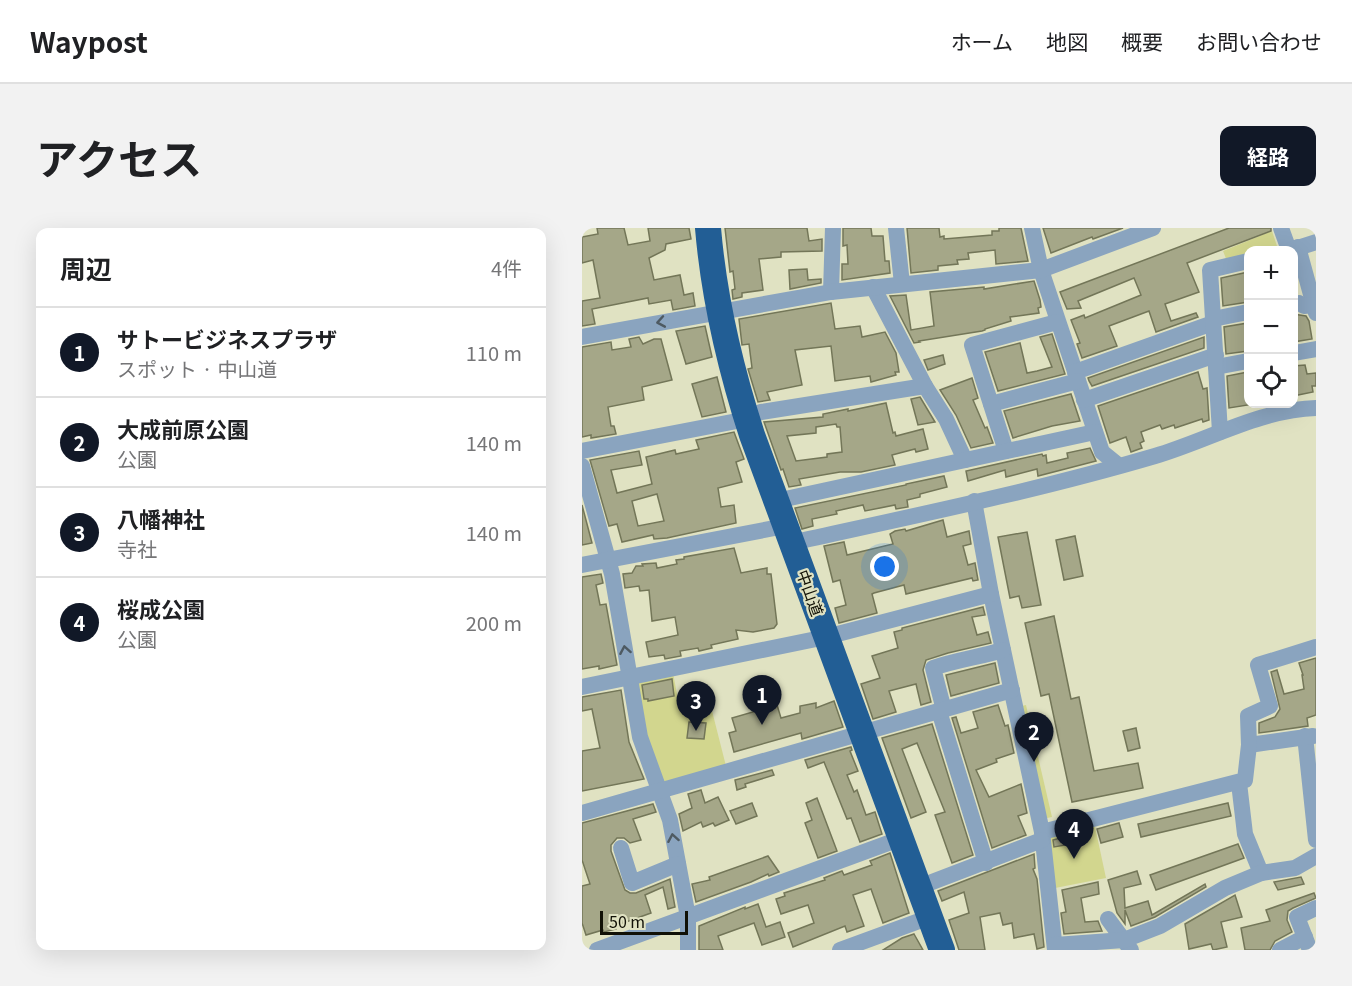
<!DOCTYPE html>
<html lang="ja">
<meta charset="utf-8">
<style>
:root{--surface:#fff;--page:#f2f2f2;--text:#202124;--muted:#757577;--line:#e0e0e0;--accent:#111827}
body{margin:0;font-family:Georgia,"Noto Sans JP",serif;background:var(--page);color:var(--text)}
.controls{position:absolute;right:18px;top:18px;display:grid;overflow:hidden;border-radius:12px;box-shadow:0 6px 24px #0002}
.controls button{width:54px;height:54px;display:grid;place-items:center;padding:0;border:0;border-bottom:2px solid var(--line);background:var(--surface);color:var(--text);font:30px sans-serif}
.scale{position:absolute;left:18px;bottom:15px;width:88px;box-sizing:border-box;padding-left:6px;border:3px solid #111106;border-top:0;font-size:16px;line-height:21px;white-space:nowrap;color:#111106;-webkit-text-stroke:4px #e0e2c2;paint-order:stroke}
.you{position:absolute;left:303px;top:339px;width:21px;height:21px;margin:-15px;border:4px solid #fff;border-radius:50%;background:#1a73e8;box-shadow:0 0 0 9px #1a73e833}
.badge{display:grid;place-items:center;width:39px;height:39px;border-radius:50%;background:var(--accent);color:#fff;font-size:20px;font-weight:700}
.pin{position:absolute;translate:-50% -50px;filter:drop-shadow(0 2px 3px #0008)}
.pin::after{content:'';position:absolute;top:32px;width:21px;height:18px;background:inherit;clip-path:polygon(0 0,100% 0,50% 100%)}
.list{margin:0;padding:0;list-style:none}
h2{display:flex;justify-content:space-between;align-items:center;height:78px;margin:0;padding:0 24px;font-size:26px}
h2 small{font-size:20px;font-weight:400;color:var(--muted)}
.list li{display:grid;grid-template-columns:39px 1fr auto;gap:18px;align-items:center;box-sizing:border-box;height:90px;padding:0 24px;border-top:2px solid var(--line)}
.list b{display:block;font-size:22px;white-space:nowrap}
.list p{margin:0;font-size:20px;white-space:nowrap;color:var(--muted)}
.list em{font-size:20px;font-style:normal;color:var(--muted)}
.icon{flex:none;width:33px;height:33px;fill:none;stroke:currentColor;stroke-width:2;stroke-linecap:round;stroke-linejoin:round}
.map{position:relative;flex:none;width:734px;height:722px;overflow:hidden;border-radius:12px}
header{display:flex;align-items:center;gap:36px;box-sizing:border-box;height:84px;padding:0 30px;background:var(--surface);border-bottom:2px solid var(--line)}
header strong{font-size:28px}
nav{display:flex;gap:33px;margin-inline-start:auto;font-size:21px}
.intro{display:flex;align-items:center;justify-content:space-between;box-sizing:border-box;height:144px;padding:0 36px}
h1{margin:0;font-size:42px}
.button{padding:15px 27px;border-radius:12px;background:var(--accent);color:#fff;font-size:21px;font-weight:700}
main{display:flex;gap:36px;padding:0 36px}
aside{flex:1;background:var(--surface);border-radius:12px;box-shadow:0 6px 24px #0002}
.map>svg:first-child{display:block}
.green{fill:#d2d68e}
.building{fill:#a5a788;stroke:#737658;stroke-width:1.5;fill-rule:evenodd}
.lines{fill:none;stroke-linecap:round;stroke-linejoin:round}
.minor{stroke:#8aa4bf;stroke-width:16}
.highway{stroke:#225e95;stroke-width:26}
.oneway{stroke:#4e5a62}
.labels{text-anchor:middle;stroke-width:4.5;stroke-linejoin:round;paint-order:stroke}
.street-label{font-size:16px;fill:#111106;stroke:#e0e2c2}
</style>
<header>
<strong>Waypost</strong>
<nav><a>ホーム</a><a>地図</a><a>概要</a><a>お問い合わせ</a></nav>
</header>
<div class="intro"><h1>アクセス</h1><a class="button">経路</a></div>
<main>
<aside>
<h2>周辺<small>4件</small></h2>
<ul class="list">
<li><span class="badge">1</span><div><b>サトービジネスプラザ</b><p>スポット · 中山道</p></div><em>110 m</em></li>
<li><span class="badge">2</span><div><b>大成前原公園</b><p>公園</p></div><em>140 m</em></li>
<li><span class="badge">3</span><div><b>八幡神社</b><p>寺社</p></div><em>140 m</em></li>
<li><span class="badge">4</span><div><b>桜成公園</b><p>公園</p></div><em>200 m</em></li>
</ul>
</aside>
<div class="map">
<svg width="734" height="722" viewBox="0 0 734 722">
<rect width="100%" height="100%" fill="#e0e2c2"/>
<g class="green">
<path d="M690,3L696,21L666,22V28L645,33L641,23Z"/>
<path d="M91,445L98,482L128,475L144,538L80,558L62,507L55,452Z"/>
<path d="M444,477L470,589L460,591L435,479Z"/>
<path d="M512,594L524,650L468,661L462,606Z"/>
</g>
<g class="building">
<path d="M15,0H42L46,17L68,13L66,0H107L109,11L84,16L83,22L67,30L72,52L98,47L102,67L111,65L113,78L91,82L89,72L67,76L66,70L10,81L13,96L0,98V73L18,70L11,32L0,35V9L16,6Z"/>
<path d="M143,0H225L227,13L240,11V23L199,24V29L177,31L181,62L160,65V69L151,71L150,62L153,61L151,43L148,44Z"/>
<path d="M261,0H289L290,8H301L303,33H307L308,45L260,52V36H266L265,17L261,18Z"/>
<path d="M325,0H357L358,9L362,8V11L410,7V3H417V0H439L446,33L414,36L413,22L386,25L387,31L375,32L376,36L356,38V42L329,45Z"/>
<path d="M461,0H541L511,11L510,9L469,25Z"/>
<path d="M647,0H689V3L605,35L617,64L583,76L589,93L614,85L616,89L574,104L567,83L527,98L535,118L500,130L495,116L498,115L489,92L502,87L503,90L559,67L552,50L496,73L499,80L485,81L478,64Z"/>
<path d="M225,41L226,52L239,51V55L208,61L207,42Z"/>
<path d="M666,44V74L641,78L639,50Z"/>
<path d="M452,53L458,72L459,79L456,80L457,85L428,89L429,93L403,101V102L400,103L337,113L338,114L332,115L308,68L324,67L329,102L352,98L348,64L402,59V61Z"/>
<path d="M249,75L253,101L278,98L280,109L303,104L314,125L317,144H313L314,147L289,154L288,148L253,153L249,118L213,122L220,157L185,164L188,172L176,174L166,141L170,140L167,116L160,117L157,91Z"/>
<path d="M711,86L724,88L727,93L730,111L711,114Z"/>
<path d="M666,95V104H664L666,123L644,126L642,99Z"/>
<path d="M123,98L130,129L104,136L94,103Z"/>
<path d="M470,106L483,146L416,163L403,124L438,115L445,145L455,143L470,139L458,109Z"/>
<path d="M57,109L61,116L72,111H79L90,152L60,159L62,172L26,179L29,198H32L34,206L9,210V207L0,209V119L29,114L30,122L49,119L47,111Z"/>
<path d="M622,109V120L510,158L507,153L506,150Z"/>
<path d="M361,127L363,136L346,142L342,132Z"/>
<path d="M723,137L725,146L734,145V158H730L731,164L711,168V138Z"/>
<path d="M616,144L621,161L625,160L627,192L621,194L620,191L593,200L592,197L580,201L578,197L559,204L562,213L558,215L560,220L549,224L544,209L528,215L516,178Z"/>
<path d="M666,144V168H664L666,177L647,180L645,148Z"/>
<path d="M135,149L144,184L120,189L110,156Z"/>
<path d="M390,150L396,170L391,172L403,200L405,199L411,215L389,220L374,187L358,162Z"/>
<path d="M489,166L498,193L470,198L431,210L422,183Z"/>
<path d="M338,169L353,194L336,197L329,171Z"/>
<path d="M304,175L311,205L313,204L314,208L341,201L346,221L334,224L333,221L310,227L313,237L279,244H258L217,251L219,257L207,259L201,241L199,242L182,194L241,189V186L266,181V183ZM254,196L255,199H258L260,224L245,226V229L214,233L205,208L234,205V199Z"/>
<path d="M152,204L162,231L154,234L160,254L136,260L139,279L152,277L154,295L85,310L72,311L71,307L40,314L35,296L27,298L8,232L57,223L60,237L29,242L35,265L70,256L64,229L93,222L94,226L117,221L114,212ZM75,266L82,293L56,298L50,273Z"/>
<path d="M508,220L514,233L456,248L455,241L424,249L423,242L386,253L384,243L460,226L461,228L464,227L465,235L486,230L485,225Z"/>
<path d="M362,248L365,259L338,266V269L325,272L326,279L314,281L313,277L283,283L281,277L254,283L255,286L230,291L231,298L220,301L213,280L324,257V256Z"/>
<path d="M0,277L10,315L0,317Z"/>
<path d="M361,292L365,309L387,303L389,316L381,318L386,337L393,335L396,352L391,353L390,350L324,366L322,357L292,365L290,366L295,385L257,395L253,380L264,377L258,352L251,354L242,318L262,314L265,327L311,316L308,306L313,303L323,301L324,303Z"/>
<path d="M445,304L459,377L440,380L437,368L428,370L416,309Z"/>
<path d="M493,308L501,348L482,352L474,312Z"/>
<path d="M152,320L159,345L185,340V346H189L195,396L192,400L171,404L154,402L156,411L129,417L130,420L117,423L116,420L98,423L99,428L83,431L82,427L67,429L64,414L96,407L93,389L70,393L67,362L58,363L57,358L43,360L41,346L50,345L54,338H61L60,336L74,335L75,340L95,336L94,332L102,331V329Z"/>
<path d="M19,346L21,355L14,357L18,377L24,376L35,437L17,441V438L0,441V349Z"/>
<path d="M401,379L403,387L390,389L395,407L406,404L409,415L366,425L344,432L341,442L349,474L339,477L334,456L307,463L314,484L291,491L279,456L298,450L290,428L316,420L312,404L320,402V400Z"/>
<path d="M472,388L489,471L497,469L512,543L556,535L561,560L490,574L467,466L459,468L443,395Z"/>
<path d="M734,430V487L725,490L726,498L677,505V495L693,489L698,481L689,444L695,442L702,466L722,461L720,447H721L717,435Z"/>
<path d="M413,435L417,455L369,468L364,447Z"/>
<path d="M90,451L92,468L66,473V471H62L60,457Z"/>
<path d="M39,462L47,514L62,551L0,563V523L18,520L10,481L0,483V469Z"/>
<path d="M252,473L261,499L220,511L219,505L152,524L147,505L154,503L150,490L195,477L199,490L218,485V478L234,475V480Z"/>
<path d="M416,477L423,498L426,497L432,525L414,531L415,534L394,542L407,569L439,556L445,585L436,588L444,607L410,620L370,490L374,489L379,505L396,500L391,484Z"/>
<path d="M107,494L124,495L122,511L105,510Z"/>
<path d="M350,496L391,627L370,635L353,587L363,584L335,515L320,521L344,584L329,590L300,510Z"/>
<path d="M554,500L558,520L546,523L541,503Z"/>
<path d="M269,519L270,522L268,523L276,543L265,547L272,564L275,562L284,587L293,584L300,606L278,614L269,590L265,591L242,534L226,540L223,532Z"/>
<path d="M190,542L192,547L163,556L164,559L155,562L153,552Z"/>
<path d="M119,562L123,575L136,569L147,592L133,598L131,595L121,599L119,594L101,603L97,586L110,580L106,566Z"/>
<path d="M235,570L255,623L236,630L223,595L230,592L224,575Z"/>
<path d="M170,575L175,588L154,596L148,583Z"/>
<path d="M646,575L649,588L559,609L556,596Z"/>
<path d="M71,576L74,584L51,591L59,612L48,615L42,610H35L29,617V623L43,662L48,665H54L88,651L93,679L86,681L81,659L63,667L69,685L33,698L34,701L22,704L21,702L4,707L0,695V658L8,656L0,632V595Z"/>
<path d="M537,595L541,609L519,615L515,601Z"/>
<path d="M493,606L495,615L472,619L471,612Z"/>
<path d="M656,616L662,630L574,662L568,647Z"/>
<path d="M308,625L327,685L301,695L289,661L271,667L282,698L265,704L263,698L211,719L206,705L232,695L226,677L199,686L194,671L203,668L202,665L243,652L242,650L260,643L262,647L290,637L288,633Z"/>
<path d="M452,626L453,640L451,641L455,651L462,719L455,721L452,706L432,710L430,695L421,697L418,685L398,689L403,722H377L367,692L387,685L382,664L360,673L356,663Z"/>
<path d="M186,628L197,644L187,648L186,646L169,654L114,674L110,656L128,652L127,649Z"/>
<path d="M555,643L559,656L542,660L543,680L566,673L570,687L623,656L624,659L573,689L549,698L543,682V696L535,685L526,652Z"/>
<path d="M719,649L722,656L696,662L692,654Z"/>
<path d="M516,654L517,666L499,670L503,694L516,693L520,703L482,706L479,685L484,684L480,662Z"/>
<path d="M732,665L734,670L711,680L706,683L705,692L710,704L693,713L688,722H663L659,700L688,693L684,682Z"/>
<path d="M653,667L660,689L639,694L645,719L631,722L629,716L607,721L603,696Z"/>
<path d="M176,676L184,699L198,694L203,709L180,717L172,695L136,708L141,722H117V698L163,679V681Z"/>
<path d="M332,706L341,722H301L320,710Z"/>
</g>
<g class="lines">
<g class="minor">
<path d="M314,0L320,56"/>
<path d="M450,0L459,42L520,224L536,237"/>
<path d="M699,0L707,22"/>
<path d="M716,19L734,85"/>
<path d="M709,22L734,14"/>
<path d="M291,59L343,158L364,191L383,232"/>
<path d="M249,64L251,0"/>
<path d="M712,76L717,75L722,78L731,77"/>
<path d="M631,91L666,84"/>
<path d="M0,109L249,64L459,42L571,0"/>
<path d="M712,125L734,121"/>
<path d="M634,139L666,133"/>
<path d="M493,144L631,95"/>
<path d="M502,172L634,127"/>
<path d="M409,176L496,153"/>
<path d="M638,204L628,42L666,33"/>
<path d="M0,223L155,193L179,184L343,158"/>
<path d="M424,223L390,117L475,94"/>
<path d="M0,238L30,346L58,509L88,592L106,689V722"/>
<path d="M194,273L513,204"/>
<path d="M392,273L409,366L460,604L473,722"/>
<path d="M209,315C331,288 454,263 573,228C627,212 677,182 734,180"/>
<path d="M0,337L203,298"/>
<path d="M0,459L244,409L409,366"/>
<path d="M362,482L351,440C374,432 398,429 421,422"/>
<path d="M357,483L404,635"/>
<path d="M723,508L734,612"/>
<path d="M667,517L731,508"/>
<path d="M657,555L663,606L679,645L713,640L734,628"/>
<path d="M0,585L430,462"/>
<path d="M460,604L663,552L667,517L666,488L688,478L676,437L734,419"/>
<path d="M39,620L50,655L96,636"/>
<path d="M337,659L460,612"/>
<path d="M526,691L549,722"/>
<path d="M473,717L542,712L578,698L643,660L679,645"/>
<path d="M15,722L320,610"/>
<path d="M258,722L348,689"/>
<path d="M698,722L723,709"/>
<path d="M728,722L715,689L734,680"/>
</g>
<path class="highway" d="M126,0C132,71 148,139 170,207L360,722"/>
</g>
<defs><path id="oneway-chevron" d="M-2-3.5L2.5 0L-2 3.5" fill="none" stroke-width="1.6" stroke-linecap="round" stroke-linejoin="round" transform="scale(1.5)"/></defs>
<g class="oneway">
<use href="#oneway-chevron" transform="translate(79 94) rotate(170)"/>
<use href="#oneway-chevron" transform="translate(43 422) rotate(-100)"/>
<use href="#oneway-chevron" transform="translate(91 610) rotate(-100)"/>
</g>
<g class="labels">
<g class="street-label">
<text transform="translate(228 365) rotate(70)" y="6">中山道</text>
</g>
</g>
</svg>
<div class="controls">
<button>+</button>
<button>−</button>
<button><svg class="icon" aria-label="locate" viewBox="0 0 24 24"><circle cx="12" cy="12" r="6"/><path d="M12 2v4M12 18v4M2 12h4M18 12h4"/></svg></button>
</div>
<div class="scale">50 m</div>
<div class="you"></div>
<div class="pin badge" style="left:180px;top:497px">1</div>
<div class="pin badge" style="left:452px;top:534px">2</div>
<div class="pin badge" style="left:114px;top:503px">3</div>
<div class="pin badge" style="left:492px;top:631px">4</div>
</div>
</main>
